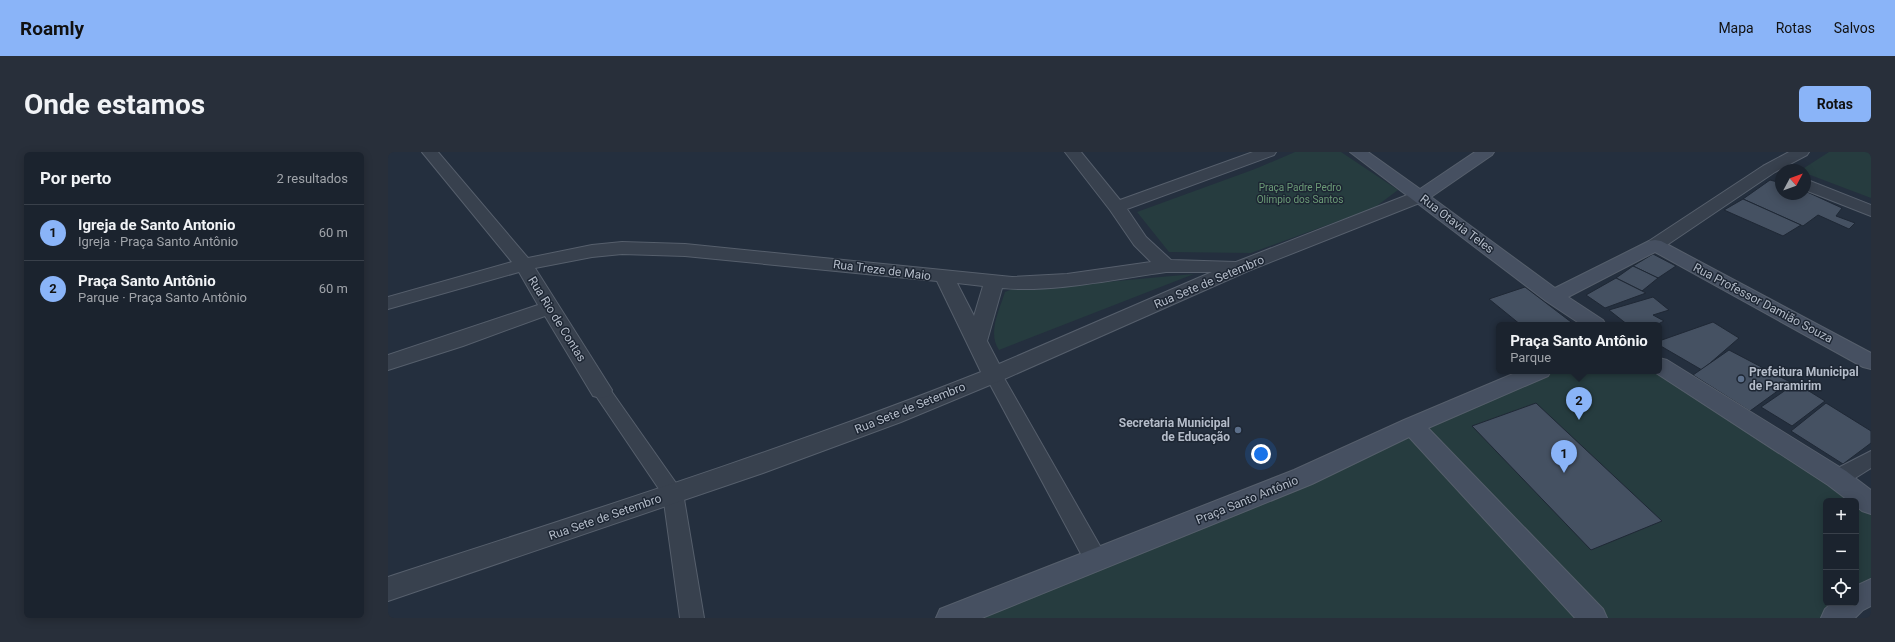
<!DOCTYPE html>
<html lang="pt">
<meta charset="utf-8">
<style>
:root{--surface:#1b232e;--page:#282f3a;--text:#f1f3f6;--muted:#a0a4aa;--line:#39404a;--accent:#8ab4f8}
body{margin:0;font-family:Roboto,sans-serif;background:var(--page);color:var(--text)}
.controls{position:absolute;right:12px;bottom:12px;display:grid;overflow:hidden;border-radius:6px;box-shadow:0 2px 10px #0003}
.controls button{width:36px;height:36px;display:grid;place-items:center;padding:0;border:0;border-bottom:1px solid var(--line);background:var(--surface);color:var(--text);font:20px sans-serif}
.compass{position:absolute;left:1387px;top:12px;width:36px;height:36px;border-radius:50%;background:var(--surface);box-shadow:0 2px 10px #0003;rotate:49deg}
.you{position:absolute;left:873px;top:302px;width:14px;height:14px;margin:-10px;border:3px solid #fff;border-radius:50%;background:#1a73e8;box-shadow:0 0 0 6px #1a73e833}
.badge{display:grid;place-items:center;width:26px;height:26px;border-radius:50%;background:var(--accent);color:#111;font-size:13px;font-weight:700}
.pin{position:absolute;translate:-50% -33px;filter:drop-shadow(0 1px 2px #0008)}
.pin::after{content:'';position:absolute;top:21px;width:14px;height:12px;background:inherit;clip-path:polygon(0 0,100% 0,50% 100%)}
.popup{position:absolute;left:1108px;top:170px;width:166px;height:52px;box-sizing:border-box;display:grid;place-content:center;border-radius:6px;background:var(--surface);filter:drop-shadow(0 1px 3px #0005);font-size:13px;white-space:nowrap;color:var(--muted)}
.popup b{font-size:15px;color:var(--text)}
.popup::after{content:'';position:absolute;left:50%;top:100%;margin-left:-8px;border:8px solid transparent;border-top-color:var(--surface)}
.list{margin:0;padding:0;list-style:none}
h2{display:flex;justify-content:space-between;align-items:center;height:52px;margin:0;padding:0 16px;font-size:17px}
h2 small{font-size:13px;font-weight:400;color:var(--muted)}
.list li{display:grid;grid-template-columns:26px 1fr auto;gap:12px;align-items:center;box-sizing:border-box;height:56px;padding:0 16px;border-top:1px solid var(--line)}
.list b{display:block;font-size:15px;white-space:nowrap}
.list p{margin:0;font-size:13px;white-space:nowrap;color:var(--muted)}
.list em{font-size:13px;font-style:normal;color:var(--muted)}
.icon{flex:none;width:22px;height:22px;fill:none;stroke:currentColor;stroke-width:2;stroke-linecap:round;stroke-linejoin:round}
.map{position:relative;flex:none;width:1483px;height:466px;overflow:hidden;border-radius:6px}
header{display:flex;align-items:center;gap:24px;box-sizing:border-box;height:56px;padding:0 20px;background:var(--accent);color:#111}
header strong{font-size:19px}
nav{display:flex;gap:22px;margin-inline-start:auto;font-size:14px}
.intro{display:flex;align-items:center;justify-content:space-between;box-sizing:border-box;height:96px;padding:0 24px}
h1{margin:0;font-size:28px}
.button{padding:10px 18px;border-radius:6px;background:var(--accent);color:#111;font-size:14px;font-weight:700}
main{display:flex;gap:24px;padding:0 24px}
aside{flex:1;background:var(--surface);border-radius:6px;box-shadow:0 2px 10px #0003}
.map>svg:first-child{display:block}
.green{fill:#263c3f;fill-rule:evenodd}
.building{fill:#455162;stroke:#1f2835}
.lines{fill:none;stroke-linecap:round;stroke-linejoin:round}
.lane-casing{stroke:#565f6c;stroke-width:2}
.street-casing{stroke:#565f6c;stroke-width:2}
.secondary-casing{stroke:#565f6c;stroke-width:2}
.lane{fill:#38414e;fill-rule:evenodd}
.street{fill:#38414e;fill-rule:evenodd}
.secondary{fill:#465061;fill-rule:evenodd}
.service-dot{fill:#5c6f8a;stroke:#1d2633;stroke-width:1.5}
.labels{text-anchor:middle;stroke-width:3;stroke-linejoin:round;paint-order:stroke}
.far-park-label{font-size:10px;fill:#6b9a76;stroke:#1d2633}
.street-label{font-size:12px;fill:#b4bcc9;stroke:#1d2633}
.poi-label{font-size:12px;font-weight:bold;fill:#b4bcc9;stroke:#1d2633;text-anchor:start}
</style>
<header>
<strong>Roamly</strong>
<nav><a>Mapa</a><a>Rotas</a><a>Salvos</a></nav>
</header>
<div class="intro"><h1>Onde estamos</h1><a class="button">Rotas</a></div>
<main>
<aside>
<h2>Por perto<small>2 resultados</small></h2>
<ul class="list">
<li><span class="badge">1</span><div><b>Igreja de Santo Antonio</b><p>Igreja · Praça Santo Antônio</p></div><em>60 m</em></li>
<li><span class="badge">2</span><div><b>Praça Santo Antônio</b><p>Parque · Praça Santo Antônio</p></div><em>60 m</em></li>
</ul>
</aside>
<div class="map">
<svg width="1483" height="466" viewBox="0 0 1483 466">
<rect width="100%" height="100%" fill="#242f3e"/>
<g class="green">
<path d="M907,0H953L1010,38L986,56L863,101L781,100L749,60L867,17Z"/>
<path d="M1441,0H1483V46L1417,21V18H1413Z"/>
<path d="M806,122L611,198C599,181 612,157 617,140L627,136L641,137Z"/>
<path d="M1149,219H1271L1483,358V448L1461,466H557ZM1438,349H1468V451H1438Z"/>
</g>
<g class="building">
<path d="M1382,28L1393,31V42H1417V39L1454,56L1448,64L1467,71L1461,77L1430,63L1415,74L1355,47Z"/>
<path d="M1355,47L1413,73L1395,84L1336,58Z"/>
<path d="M1265,102L1288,114L1270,126L1245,114Z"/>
<path d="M1245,114L1270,126L1254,139L1228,126Z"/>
<path d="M1228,126L1258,141L1217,156L1198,143Z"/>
<path d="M1137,135L1187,173H1133L1101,147Z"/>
<path d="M1265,145L1281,158L1265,163L1276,169L1268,173H1240L1221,158Z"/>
<path d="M1325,170L1351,186L1314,218L1271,193V189Z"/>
<path d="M1341,198L1402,230L1362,259L1305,223Z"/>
<path d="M1408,231L1437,249L1404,274L1373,255Z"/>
<path d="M1148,251L1274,369L1203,398L1084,274Z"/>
<path d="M1438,251L1483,279V291L1455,312L1403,279Z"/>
</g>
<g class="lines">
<defs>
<g id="lane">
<path d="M606,217L612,219L716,401L719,408L716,415L708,417L700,415L597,223L600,219Z"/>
<path d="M213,232L219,233L295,341L316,466H292L275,343L204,238L207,233Z"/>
<path d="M1483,299V316C1471,323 1456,336 1442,332L1439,326L1442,320Z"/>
</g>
<g id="street">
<path d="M34,0H50L140,106L204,93L234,90L297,92L624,125L679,122L763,110L746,93L722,58L677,0H693L732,48L865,0H888L886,3L739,57L758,85L783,108L848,110L1027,40L1033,39L1039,40L1041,44L1039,48L860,119L614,228L513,270L375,321L0,449V425C199,360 399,297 593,220L549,129L297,104L234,102L204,105L147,116L224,238L221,244L213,246L205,244L157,164L75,194L0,218V203L150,153L131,120L0,157V145L124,110ZM778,120H824L611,212L599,189L614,136C664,141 728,127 778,120ZM569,131L595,134L586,164Z"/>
<path d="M1401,0H1421L1419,3L1387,20L1273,97L1267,98L1261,97L1258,93L1261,89L1375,14Z"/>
<path d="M1417,27L1483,53V64L1417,38Z"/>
</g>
<g id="secondary">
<path d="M962,0H980L1032,37L1087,0H1106L1104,3L1043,45L1167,136L1261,89L1267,88L1273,89L1483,201V217L1475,215L1267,100L1180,145L1215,168L1218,173H1194L1158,149Z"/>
<path d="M1271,206L1279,208L1458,319L1483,338V362L1474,359L1468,354V349H1461L1440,333L1265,219H1271Z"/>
<path d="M1132,219H1163L1160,224L1040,276L1215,457L1219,466H1187L1021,285L924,332L594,466H548L552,457L906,318L1016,268Z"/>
<path d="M1483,427V454L1475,458L1467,466H1433L1437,457L1444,451H1468V434Z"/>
</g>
</defs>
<use href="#lane" class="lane-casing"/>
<use href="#street" class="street-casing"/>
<use href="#secondary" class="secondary-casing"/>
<use href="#lane" class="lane"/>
<use href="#street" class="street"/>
<use href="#secondary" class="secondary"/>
</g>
<g class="service-dot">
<circle cx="1353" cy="227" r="4"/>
<circle cx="850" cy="278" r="4"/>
</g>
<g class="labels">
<g class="far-park-label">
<text x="912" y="39">Praça Padre Pedro<tspan x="912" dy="12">Olímpio dos Santos</tspan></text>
</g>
<g class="street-label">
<text transform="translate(1069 72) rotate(37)" y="4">Rua Otavia Teles</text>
<text transform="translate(494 118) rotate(7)" y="4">Rua Treze de Maio</text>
<text transform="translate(821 130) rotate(-23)" y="4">Rua Sete de Setembro</text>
<text transform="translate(1375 151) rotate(28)" y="4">Rua Professor Damião Souza</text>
<text transform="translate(169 167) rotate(58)" y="4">Rua Rio de Contas</text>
<text transform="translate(522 256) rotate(-22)" y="4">Rua Sete de Setembro</text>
<text transform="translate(859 348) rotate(-22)" y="4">Praça Santo Antônio</text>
<text transform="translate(217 365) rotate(-19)" y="4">Rua Sete de Setembro</text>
</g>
<g class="poi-label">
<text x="1361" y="224">Prefeitura Municipal<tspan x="1361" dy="14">de Paramirim</tspan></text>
<text x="842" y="275" text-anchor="end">Secretaria Municipal<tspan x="842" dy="14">de Educação</tspan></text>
</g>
</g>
</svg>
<div class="controls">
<button>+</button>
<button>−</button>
<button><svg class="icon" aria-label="locate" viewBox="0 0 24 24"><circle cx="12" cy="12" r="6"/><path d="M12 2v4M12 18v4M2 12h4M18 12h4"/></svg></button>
</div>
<svg class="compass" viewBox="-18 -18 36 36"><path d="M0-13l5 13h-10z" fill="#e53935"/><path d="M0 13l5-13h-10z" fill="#a0a4aa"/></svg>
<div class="you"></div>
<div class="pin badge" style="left:1176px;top:321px">1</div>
<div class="pin badge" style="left:1191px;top:268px">2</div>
<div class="popup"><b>Praça Santo Antônio</b>Parque</div>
</div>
</main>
